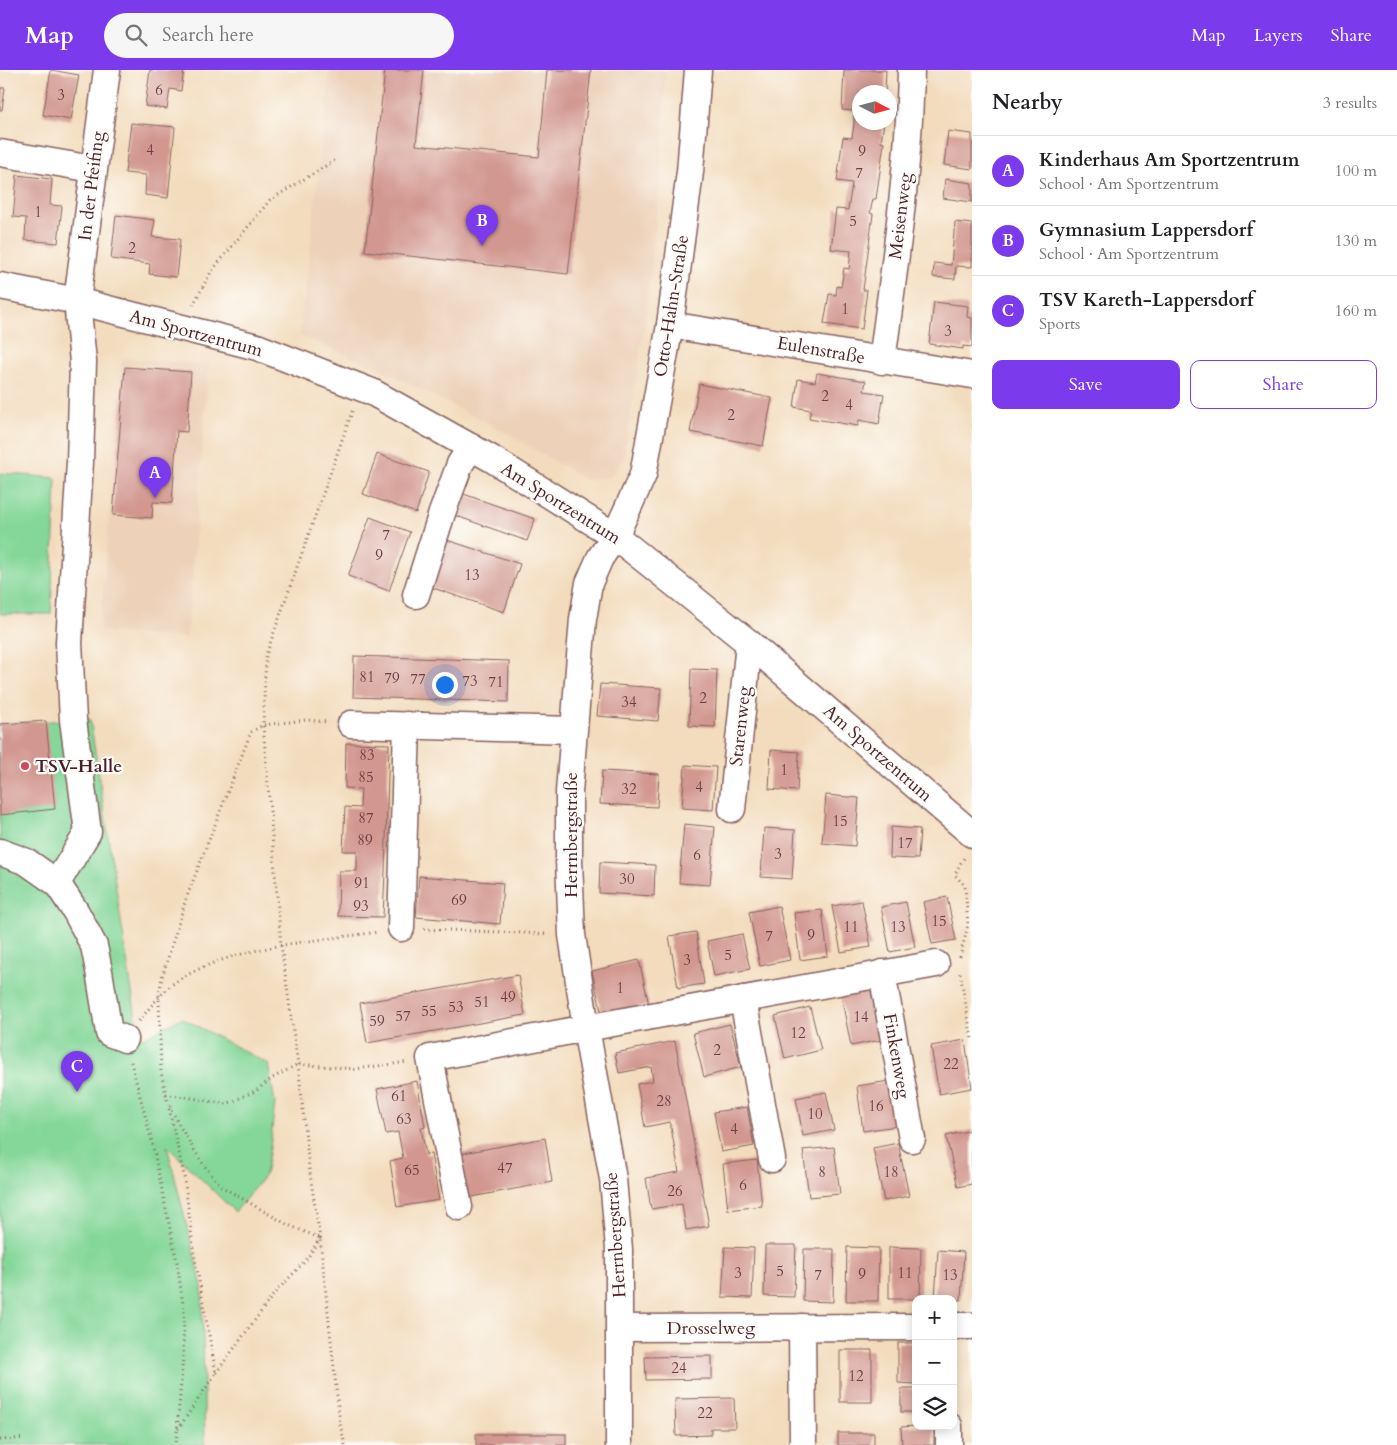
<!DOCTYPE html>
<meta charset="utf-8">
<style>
:root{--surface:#fff;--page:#f6f6f6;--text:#202124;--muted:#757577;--line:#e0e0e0;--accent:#7c3aed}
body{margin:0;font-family:Cardo,serif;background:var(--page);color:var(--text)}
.controls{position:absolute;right:15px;bottom:15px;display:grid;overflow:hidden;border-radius:10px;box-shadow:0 2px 12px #0003}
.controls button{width:45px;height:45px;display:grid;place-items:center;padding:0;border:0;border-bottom:1px solid var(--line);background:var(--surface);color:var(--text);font:25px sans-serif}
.compass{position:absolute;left:852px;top:15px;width:45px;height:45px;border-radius:50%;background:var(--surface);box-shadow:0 2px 12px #0003;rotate:96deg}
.you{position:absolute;left:444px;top:614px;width:18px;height:18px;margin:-12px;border:4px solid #fff;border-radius:50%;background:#1a73e8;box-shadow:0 0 0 8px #1a73e833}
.badge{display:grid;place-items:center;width:32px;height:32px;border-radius:50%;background:var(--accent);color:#fff;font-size:16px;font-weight:700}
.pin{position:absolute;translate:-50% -41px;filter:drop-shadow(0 1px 2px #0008)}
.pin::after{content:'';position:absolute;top:26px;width:18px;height:15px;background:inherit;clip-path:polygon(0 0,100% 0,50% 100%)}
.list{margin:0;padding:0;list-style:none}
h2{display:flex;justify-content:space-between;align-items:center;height:65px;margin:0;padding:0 20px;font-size:21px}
h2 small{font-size:16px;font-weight:400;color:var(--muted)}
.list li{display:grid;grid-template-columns:32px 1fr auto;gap:15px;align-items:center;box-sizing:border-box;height:70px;padding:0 20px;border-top:1px solid var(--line)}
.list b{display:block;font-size:19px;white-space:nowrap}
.list p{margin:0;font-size:16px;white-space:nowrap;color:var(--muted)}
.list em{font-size:16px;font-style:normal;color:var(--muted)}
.actions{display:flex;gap:10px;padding:15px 20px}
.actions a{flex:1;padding:11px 0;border:1px solid var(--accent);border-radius:10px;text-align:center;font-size:18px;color:var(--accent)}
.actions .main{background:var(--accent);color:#fff}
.icon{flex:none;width:28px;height:28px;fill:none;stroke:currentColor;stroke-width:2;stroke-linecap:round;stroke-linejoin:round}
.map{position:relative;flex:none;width:972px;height:1375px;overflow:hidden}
header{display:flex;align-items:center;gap:30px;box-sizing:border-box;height:70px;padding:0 25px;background:var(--accent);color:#fff}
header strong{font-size:24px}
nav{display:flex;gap:28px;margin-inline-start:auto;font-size:18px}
.search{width:350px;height:45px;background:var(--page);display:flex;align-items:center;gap:12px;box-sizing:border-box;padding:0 18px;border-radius:28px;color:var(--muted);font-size:19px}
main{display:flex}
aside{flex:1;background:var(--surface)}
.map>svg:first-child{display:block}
.built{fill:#edd1b9}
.green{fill:#84d799;stroke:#677b62}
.building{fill:#d29890}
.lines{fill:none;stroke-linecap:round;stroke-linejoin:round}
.minor-casing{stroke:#85615e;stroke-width:29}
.path{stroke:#85615e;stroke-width:3;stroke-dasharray:1 4;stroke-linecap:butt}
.minor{stroke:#fff;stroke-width:26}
.poi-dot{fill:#d1495b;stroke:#fdfcf7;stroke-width:2}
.labels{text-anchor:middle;stroke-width:4.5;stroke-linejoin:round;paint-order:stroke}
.number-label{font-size:15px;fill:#6c3d44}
.street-label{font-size:18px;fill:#4a1f2b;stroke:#fdfcf7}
.poi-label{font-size:18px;font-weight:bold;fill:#4a1f2b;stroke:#fdfcf7;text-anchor:start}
</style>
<header>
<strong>Map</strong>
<div class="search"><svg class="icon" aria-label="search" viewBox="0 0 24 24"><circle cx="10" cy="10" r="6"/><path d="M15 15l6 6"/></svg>Search here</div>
<nav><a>Map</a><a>Layers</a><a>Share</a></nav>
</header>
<main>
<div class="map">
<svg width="972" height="1375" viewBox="0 0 972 1375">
<rect width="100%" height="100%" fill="#fdfcf7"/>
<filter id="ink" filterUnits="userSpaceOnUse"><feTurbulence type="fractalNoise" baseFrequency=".02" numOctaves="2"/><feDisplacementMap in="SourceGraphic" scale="10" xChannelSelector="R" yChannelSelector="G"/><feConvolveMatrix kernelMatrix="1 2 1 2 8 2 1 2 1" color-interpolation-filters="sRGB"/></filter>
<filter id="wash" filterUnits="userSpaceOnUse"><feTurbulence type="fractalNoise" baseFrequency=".0096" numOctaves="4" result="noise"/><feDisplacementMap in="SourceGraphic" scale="20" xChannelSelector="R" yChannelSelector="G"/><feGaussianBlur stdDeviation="1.12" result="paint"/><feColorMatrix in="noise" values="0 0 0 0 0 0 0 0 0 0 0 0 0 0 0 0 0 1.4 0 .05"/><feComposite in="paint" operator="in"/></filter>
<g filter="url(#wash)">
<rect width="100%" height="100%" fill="#f3dcbd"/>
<g class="built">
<path d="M330,0H666L661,100L645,251L624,388L610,407L586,410L507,363L376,297L300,266Z"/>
<path d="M122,288L209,295L187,568L100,561Z"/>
</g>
<g class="green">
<path d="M0,403L56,408L51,544H0Z"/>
<path d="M90,649L136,948L141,969L182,948L268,994L275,1032L270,1078L265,1105L235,1142L167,1076L202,1216L205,1375H0V654Z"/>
</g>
<g id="blocks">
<g class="building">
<path d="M51,0L79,5L71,50L43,45Z"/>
<path d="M150,0H184L181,21L170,19L167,39L145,36Z"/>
<path d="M385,0H424L416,75L539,87L547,0H591L568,204L365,181Z"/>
<path d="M844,0H886L885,22H859V52H884L881,72L884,73L876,129H873L870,143L873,144L863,220H867L862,259L824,254L829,224L836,225L837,216L841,217L844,198L849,199L851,181L831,179L836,139L848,140L852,113L837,111L843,67L852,68L854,54V41L842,40Z"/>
<path d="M0,18H5L2,40H0Z"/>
<path d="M131,53L175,57L168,128L145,125L146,105L125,103Z"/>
<path d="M948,61L972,64V99L944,95Z"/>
<path d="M17,105L52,109L50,135L62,136L58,173L25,170L26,148L13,147Z"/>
<path d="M945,109L972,113V132L943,128Z"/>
<path d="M116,145L155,150L152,167L180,169L176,207L149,204L150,194L111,189Z"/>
<path d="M955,152L972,154V197L956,196L955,209L933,207L934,193L951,195Z"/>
<path d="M934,232L968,236L967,247L972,248V277L963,276V279L929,274Z"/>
<path d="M125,297L191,302L187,362L177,361L172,433L153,432L152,448L113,445Z"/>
<path d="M817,303L866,311L864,321L884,324L879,354L859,350L858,356L809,348L811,340L794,337L798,309L815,312Z"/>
<path d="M699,314L772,328L763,376L690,362Z"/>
<path d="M377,384L429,402L416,443L363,424Z"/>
<path d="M455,421L535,449L527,471L448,443Z"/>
<path d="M370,447L410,462L389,521L348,506Z"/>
<path d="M441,468L520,494L504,542L424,515Z"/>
<path d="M354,586L509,591L508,632L353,627Z"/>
<path d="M691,599L717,600L715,657L689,656Z"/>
<path d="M600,614L661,618L658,651L597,646Z"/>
<path d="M46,651L55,739L0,745V654Z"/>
<path d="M346,673L389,674L385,802L383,847L338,846L339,801H357V781H343L345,737L360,738L361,719L345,718Z"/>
<path d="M771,680L799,682L797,721L769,719Z"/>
<path d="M685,695L716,697L713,740L682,738Z"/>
<path d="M602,701L659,704L657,737L600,734Z"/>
<path d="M826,725L859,728L855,776L822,773Z"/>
<path d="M684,754L715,757L710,815L679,813Z"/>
<path d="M891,757L920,759L918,789L890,788Z"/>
<path d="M764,758L795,760L792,809L761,807Z"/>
<path d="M600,792L655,795L654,826L599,823Z"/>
<path d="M419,806L503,813L500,854L416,847Z"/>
<path d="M947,827L956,870L932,874L923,832Z"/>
<path d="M862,831L871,877L841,882L832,836Z"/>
<path d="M906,832L915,877L890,882L881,837Z"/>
<path d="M779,836L790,890L760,896L749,842Z"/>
<path d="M822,840L828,886L800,890L794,843Z"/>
<path d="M696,862L704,914L678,918L669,866Z"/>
<path d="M742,864L750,899L714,906L707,871Z"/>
<path d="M639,890L649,935L602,945L592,901Z"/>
<path d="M518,905L525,945L367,973L360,933Z"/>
<path d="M871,919L881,970L851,976L841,925Z"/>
<path d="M810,937L821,980L785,989L775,946Z"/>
<path d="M730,954L741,997L704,1007L693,963Z"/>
<path d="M965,970L972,1018L939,1024L931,976Z"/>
<path d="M675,971L709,1156L686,1160L682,1134L651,1139L646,1108L679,1102L670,1052L645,1057L637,1014L653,1011L651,997L619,1003L615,983Z"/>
<path d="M417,1011L425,1057L421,1058L426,1085L431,1084L439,1130L397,1137L390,1091L403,1088L398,1062L386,1064L377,1019Z"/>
<path d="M889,1011L896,1056L863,1061L857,1016Z"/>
<path d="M826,1022L834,1060L803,1066L796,1028Z"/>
<path d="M747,1037L754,1076L721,1082L714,1042Z"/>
<path d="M972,1060V1114L958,1117L946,1066Z"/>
<path d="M545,1068L552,1112L466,1128L458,1084Z"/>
<path d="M898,1073L909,1126L884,1131L873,1078Z"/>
<path d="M834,1077L840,1124L809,1127L803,1080Z"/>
<path d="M757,1090L762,1136L728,1140L723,1094Z"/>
<path d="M765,1175H796L794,1227L764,1226Z"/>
<path d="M725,1177L754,1178L752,1228L722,1227Z"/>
<path d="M847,1177L879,1178L878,1231H846Z"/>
<path d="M889,1177L921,1178L920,1229H889Z"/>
<path d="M804,1179H834L833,1232L803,1231Z"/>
<path d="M938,1180L964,1182L961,1230L935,1229Z"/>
<path d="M898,1273H916V1314L898,1313Z"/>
<rect x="840" y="1280" width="32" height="52"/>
<path d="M712,1286V1309L646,1310L645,1287Z"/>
<rect x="901" y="1319" width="15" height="23"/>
<path d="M734,1328L735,1358H711V1365L676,1366L675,1329Z"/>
<path d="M916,1356H934V1375H902L901,1357Z"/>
<rect x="838" y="1363" width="36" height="12"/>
<rect x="476" y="1364" width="90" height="11"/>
</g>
</g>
</g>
<g filter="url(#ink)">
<use href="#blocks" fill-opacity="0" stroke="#85615e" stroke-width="1"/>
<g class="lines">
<defs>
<g id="minor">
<path d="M107,0L77,231L83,292L80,392L69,573L73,650L88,762L57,813L76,842L94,876L99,901L109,963L125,969"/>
<path d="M0,83L93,99"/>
<path d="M0,216L77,231L257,277L372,322L492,389L615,466L749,573L972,764"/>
<path d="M670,255L972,305"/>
<path d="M882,291C895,194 909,98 911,0"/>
<path d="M416,525L442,443L460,394L471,377"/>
<path d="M351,654L573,660"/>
<path d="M732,739L749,573"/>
<path d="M0,782L27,792L57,813"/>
<path d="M401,858L407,655"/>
<path d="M882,903L912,1069"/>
<path d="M743,929L772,1089"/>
<path d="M459,1137L430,988L586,958L936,894"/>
<path d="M953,1256H972"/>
<path d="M802,1257L803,1375"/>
<path d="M620,1258L916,1257"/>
<path d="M949,1356V1375"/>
<path d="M619,1375V1179L613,1109L586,958L572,865L569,791V722L583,549L589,513L600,488L615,466L643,405L670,255L690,102L698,0"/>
</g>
</defs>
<use href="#minor" class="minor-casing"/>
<g class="path">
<path d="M193,235L211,202L270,130L337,89"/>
<path d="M424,859L547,864"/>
<path d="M960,887L968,855L965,816L955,805L960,794L966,785"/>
<path d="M960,903L972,969"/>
<path d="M139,951C152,935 166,916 185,906C241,875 316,871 378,862"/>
<path d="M131,992L152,1072L177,1192L184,1241L183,1286L176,1375"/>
<path d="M166,1024L227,1034L257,1020L271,1009L298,994L355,999L408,992"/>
<path d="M170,1036L179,1055L203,1094L222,1117L288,1155L320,1168L340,1354L345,1375"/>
<path d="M216,1303L274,1224L307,1189L320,1168L309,1098L299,1002L281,875L263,655L266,585L353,339"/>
<path d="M178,1359L216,1303L194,1183L184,1106L161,1002L159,926L162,907L186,829L251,662L263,655L307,650L328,652"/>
<path d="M0,1370L25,1368"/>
</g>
<use href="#minor" class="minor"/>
</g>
</g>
<circle class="poi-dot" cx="25" cy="696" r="5"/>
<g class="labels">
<g class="number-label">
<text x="159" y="25">6</text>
<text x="61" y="30">3</text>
<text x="150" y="85">4</text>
<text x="862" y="86">9</text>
<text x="859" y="108">7</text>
<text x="38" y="147">1</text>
<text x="853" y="156">5</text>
<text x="132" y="183">2</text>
<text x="845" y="244">1</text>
<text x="948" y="266">3</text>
<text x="825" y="331">2</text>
<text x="849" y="340">4</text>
<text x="731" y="350">2</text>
<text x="386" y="470">7</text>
<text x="379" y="490">9</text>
<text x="472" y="510">13</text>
<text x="367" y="612">81</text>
<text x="392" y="613">79</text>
<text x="418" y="614">77</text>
<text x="470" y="616">73</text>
<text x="496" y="617">71</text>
<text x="703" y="633">2</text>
<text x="629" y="637">34</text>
<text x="367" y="690">83</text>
<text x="784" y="705">1</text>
<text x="366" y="712">85</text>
<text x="699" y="722">4</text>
<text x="629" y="724">32</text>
<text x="366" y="753">87</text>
<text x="840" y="756">15</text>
<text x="365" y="775">89</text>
<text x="905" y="778">17</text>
<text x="778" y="789">3</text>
<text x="697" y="790">6</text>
<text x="627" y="814">30</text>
<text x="362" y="818">91</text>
<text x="459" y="835">69</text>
<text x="361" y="841">93</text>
<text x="939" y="856">15</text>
<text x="851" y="862">11</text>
<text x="898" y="862">13</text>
<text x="811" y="870">9</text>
<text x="769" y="871">7</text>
<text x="728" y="890">5</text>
<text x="687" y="895">3</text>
<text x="620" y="923">1</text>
<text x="508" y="932">49</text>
<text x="482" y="937">51</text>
<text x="456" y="942">53</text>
<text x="429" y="946">55</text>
<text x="403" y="951">57</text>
<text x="861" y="952">14</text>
<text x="377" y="956">59</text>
<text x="798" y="968">12</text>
<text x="717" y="985">2</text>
<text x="951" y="999">22</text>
<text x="399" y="1031">61</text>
<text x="664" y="1036">28</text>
<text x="876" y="1041">16</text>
<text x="815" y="1049">10</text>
<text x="404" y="1054">63</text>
<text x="734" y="1064">4</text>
<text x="505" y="1103">47</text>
<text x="412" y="1105">65</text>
<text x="822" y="1107">8</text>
<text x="891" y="1107">18</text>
<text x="743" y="1120">6</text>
<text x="675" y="1126">26</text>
<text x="780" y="1206">5</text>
<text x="738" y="1208">3</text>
<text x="905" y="1208">11</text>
<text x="862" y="1209">9</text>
<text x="818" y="1210">7</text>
<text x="950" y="1210">13</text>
<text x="679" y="1303">24</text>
<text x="856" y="1311">12</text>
<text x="705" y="1348">22</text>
</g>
<g class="street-label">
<text transform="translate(91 116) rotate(-83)" y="6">In der Pfeifing</text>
<text transform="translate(900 146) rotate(-83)" y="6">Meisenweg</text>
<text transform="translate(671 236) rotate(-81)" y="6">Otto-Hahn-Straße</text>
<text transform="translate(196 263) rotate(15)" y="6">Am Sportzentrum</text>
<text transform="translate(821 280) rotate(10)" y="6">Eulenstraße</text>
<text transform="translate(561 433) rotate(32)" y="6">Am Sportzentrum</text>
<text transform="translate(740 656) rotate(-84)" y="6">Starenweg</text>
<text transform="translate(878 683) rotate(41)" y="6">Am Sportzentrum</text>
<text transform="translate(571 765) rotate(-90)" y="6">Herrnbergstraße</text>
<text transform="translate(897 986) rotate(80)" y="6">Finkenweg</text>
<text transform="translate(615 1165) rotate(-94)" y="6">Herrnbergstraße</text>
<text x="711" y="1264">Drosselweg</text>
</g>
<g class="poi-label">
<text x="35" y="702">TSV-Halle</text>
</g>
</g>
</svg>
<div class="controls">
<button>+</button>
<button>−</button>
<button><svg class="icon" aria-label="layers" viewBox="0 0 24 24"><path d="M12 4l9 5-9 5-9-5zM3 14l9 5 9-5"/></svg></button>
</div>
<svg class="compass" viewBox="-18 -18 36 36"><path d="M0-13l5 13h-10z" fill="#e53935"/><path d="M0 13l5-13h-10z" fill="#757577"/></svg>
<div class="you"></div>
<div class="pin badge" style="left:155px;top:428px">A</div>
<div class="pin badge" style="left:482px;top:176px">B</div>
<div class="pin badge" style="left:77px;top:1022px">C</div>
</div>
<aside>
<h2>Nearby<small>3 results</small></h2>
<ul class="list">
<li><span class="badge">A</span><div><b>Kinderhaus Am Sportzentrum</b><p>School · Am Sportzentrum</p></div><em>100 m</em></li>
<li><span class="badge">B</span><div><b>Gymnasium Lappersdorf</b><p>School · Am Sportzentrum</p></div><em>130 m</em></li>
<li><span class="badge">C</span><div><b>TSV Kareth-Lappersdorf</b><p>Sports</p></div><em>160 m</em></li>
</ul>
<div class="actions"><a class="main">Save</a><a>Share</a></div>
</aside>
</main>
